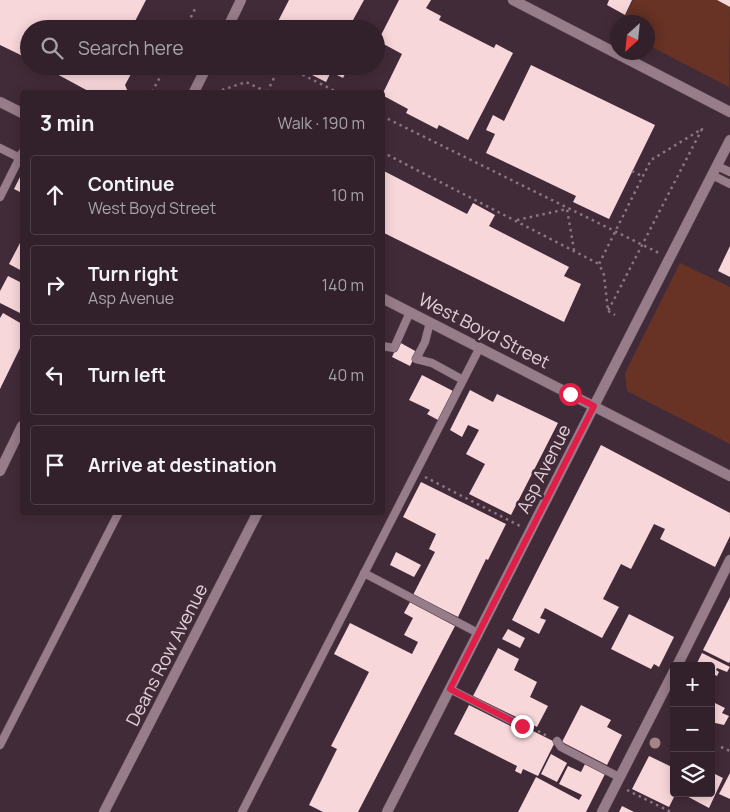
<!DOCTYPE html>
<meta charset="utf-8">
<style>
:root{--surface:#32202a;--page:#3d2d36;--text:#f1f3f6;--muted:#a8a3a8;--line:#4d3e47}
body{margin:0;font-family:Manrope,sans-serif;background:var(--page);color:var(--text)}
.controls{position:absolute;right:15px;bottom:15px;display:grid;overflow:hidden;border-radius:5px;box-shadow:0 2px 12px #0003}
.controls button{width:45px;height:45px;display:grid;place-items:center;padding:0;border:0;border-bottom:1px solid var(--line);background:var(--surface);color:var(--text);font:25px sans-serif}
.compass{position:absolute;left:610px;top:15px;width:45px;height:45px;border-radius:50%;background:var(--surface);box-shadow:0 2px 12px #0003;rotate:207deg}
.stop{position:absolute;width:15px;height:15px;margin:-11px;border:4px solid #e11d48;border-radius:50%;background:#fff}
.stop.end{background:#e11d48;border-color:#fff;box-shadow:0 1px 5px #0008}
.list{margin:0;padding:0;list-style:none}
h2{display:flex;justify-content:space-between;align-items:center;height:65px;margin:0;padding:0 20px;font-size:21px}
h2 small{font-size:16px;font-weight:400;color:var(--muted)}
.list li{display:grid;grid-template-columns:32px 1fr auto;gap:15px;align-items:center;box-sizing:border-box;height:80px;margin:0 10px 10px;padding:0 10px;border:1px solid var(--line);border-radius:5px}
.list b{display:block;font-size:19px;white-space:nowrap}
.list p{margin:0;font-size:16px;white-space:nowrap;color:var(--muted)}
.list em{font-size:16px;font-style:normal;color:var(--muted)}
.icon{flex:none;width:28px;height:28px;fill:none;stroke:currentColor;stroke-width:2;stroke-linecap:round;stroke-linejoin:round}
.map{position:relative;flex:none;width:730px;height:812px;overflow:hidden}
.search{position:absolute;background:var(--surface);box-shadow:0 2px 12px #0003;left:20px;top:20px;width:365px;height:55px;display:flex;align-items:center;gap:12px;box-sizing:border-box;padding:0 18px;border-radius:28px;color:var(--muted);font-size:19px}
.panel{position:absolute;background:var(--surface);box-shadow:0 2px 12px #0003;left:20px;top:90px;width:365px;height:425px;border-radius:5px}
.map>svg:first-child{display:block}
.green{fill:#683225}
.building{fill:#f8d7db}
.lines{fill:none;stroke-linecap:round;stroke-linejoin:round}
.service-casing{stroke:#5c4853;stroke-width:9}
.minor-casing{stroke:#5c4853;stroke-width:11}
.tertiary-casing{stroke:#5c4853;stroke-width:11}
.path{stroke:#8a7681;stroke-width:2.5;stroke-dasharray:2.5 4;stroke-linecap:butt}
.service{stroke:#977c8a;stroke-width:8}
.minor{stroke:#977c8a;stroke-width:10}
.tertiary{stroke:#977c8a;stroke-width:10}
.tree{fill:#a58484}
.route{stroke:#e11d48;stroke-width:6}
.labels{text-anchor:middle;stroke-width:5;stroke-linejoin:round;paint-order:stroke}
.street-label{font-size:18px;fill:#e0d0d8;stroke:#422b38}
</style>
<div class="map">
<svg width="730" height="812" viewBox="0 0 730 812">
<rect width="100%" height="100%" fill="#422b38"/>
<g class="green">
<path d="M633,0H717L730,6L729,87L648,45V22H622Z"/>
<path d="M680,263L730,287V444L627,391L625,373Z"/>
</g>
<g class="building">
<path d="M0,0H146L131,29H29V59L0,45Z"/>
<path d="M289,0H364L353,20L370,29H274Z"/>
<path d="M399,0H431L426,8L441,16L439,20L494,48L496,44L513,53L468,140L439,125L437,129L406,113L408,109L382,95L402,54L378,41Z"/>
<path d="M609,0H632L625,15L607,5Z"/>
<path d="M717,0H730V7Z"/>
<path d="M531,65L655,125L609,219L573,202L576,196L486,153L495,134L486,130L493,115L504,121Z"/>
<path d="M42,66H116L131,74L125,85L128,92H90Z"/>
<path d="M294,66H349L343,78L331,72L326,82Z"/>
<path d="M382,170L467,214L473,203L495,215L489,226L569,267L564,276L581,284L564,322L382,232Z"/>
<path d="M22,173V193L14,189Z"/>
<path d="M20,243L22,244V271L9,264Z"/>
<path d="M730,246V277L718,271Z"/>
<path d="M8,276L22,283V314L0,303V291Z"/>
<path d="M3,313L22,324V344L0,389V318Z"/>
<path d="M399,342L417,352L410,366L392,357Z"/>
<path d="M422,375L453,391L438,420L427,414L430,410L409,400Z"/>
<path d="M470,390L493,402L497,394L558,423L511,515L469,494L485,464L466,454L479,430L468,425L462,437L450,430Z"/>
<path d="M601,445L730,513V536L715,567L660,539L665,529L654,524L631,569L621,564L603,599L619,607L602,638L545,608L540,618L546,620L539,634L512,620Z"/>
<path d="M421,482L506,524L488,560L486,559L458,617L413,595L435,552L429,549L436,534L403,517Z"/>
<path d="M396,552L421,565L414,577L390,565Z"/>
<path d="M730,597V661L729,663L703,650Z"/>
<path d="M410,602L455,626L358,812H323L309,805L337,749L331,746L369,672L334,654L350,623L412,654L418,642L404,635L413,618L404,613Z"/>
<path d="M629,614L674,637L659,667L654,664L651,669L611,649Z"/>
<path d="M508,629L525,638L520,648L502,639Z"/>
<path d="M498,648L519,659L514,670L537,682L530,697L548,706L537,727L473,696Z"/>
<path d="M702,653L730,667L727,672L717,668L716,670L719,672L717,676L711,673V666L696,665Z"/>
<path d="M711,701L725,708L722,713L729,716L724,725L711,722Z"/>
<path d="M469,705L526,734L529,729L555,742L538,776L523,769L521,774L515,771L517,766L454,734Z"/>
<path d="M581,705L611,720L607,727L622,735L607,765L562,742Z"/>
<path d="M551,754L567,763L557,782L541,774Z"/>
<path d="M649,756L674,768V793H676L669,807L632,789Z"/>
<path d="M585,764L605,774L586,812H518L536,777L579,800L582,795L559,784L568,766L581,772Z"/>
<path d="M711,772L723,778L709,808L681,793H711Z"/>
<path d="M730,773V799L719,794Z"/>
<path d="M622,806L634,812H619Z"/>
</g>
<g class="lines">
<defs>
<g id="service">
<path d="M0,148L20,158"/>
<path d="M717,166L730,172"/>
<path d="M712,175L730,184"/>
<path d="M0,197L22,153"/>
<path d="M430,322L425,342L416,359L432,363L463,380"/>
<path d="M382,346L394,348L410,312"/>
<path d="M364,573L478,633"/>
<path d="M450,689L522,726L529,727"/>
<path d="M557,741L561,747L619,777"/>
<path d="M0,745L119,512"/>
<path d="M242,812L480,347"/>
</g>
<g id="minor">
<path d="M513,0L730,112"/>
<path d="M594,406L730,140"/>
<path d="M677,666L730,560"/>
<path d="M104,812L258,512"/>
<path d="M602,812L674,671"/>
</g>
<g id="tertiary">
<path d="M227,29L241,0"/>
<path d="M194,92L207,66"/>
<path d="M0,102L22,113"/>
<path d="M382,298L730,476"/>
<path d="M0,471L22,426"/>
<path d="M387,812L594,406"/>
</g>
</defs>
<use href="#service" class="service-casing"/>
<use href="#minor" class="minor-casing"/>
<use href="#tertiary" class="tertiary-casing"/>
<g class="path">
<path d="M185,29L195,9"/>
<path d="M285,66L337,92"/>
<path d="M222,90L246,82L267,92"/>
<path d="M152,92L166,66"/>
<path d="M267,92L280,66"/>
<path d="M382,116L659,253"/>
<path d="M702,129L608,311L604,275L599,264L651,160Z"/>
<path d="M382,152L599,264"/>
<path d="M632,171L642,176"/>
<path d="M517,220L567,209L574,250"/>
<path d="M608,311L615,315"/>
<path d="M425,477L520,526"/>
<path d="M538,731L549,737"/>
<path d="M721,747L730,751"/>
<path d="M627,790L671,812"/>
</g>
<use href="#service" class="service"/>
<use href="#minor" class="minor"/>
<use href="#tertiary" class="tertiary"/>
</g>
<circle class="tree" cx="655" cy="743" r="5.5"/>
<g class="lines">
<path class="route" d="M522,726L450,689L594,406L570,394"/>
</g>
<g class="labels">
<g class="street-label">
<text transform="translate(484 331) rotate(27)" y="6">West Boyd Street</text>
<text transform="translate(544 469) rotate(-63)" y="6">Asp Avenue</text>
<text transform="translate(167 655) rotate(-63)" y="6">Deans Row Avenue</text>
</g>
</g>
</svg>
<div class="controls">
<button>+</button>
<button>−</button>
<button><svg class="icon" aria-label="layers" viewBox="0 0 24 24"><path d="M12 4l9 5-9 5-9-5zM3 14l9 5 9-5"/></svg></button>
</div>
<svg class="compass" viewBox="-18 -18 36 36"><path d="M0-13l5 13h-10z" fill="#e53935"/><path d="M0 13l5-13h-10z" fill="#a8a3a8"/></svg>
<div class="stop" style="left:570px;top:394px"></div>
<div class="stop end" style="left:522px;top:726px"></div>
<div class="search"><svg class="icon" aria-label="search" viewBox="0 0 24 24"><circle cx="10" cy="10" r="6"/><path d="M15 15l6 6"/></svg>Search here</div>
<section class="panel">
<h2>3 min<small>Walk · 190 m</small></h2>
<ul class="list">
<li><svg class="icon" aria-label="ahead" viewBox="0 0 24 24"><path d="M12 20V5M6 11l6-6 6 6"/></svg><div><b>Continue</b><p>West Boyd Street</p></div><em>10 m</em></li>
<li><svg class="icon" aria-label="right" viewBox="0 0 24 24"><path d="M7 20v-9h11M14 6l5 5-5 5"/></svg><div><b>Turn right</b><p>Asp Avenue</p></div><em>140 m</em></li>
<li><svg class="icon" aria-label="left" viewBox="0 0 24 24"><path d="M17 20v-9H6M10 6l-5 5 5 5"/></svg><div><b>Turn left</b></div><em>40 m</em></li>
<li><svg class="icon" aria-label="arrive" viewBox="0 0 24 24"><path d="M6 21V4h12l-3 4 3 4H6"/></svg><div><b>Arrive at destination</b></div></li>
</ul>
</section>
</div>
